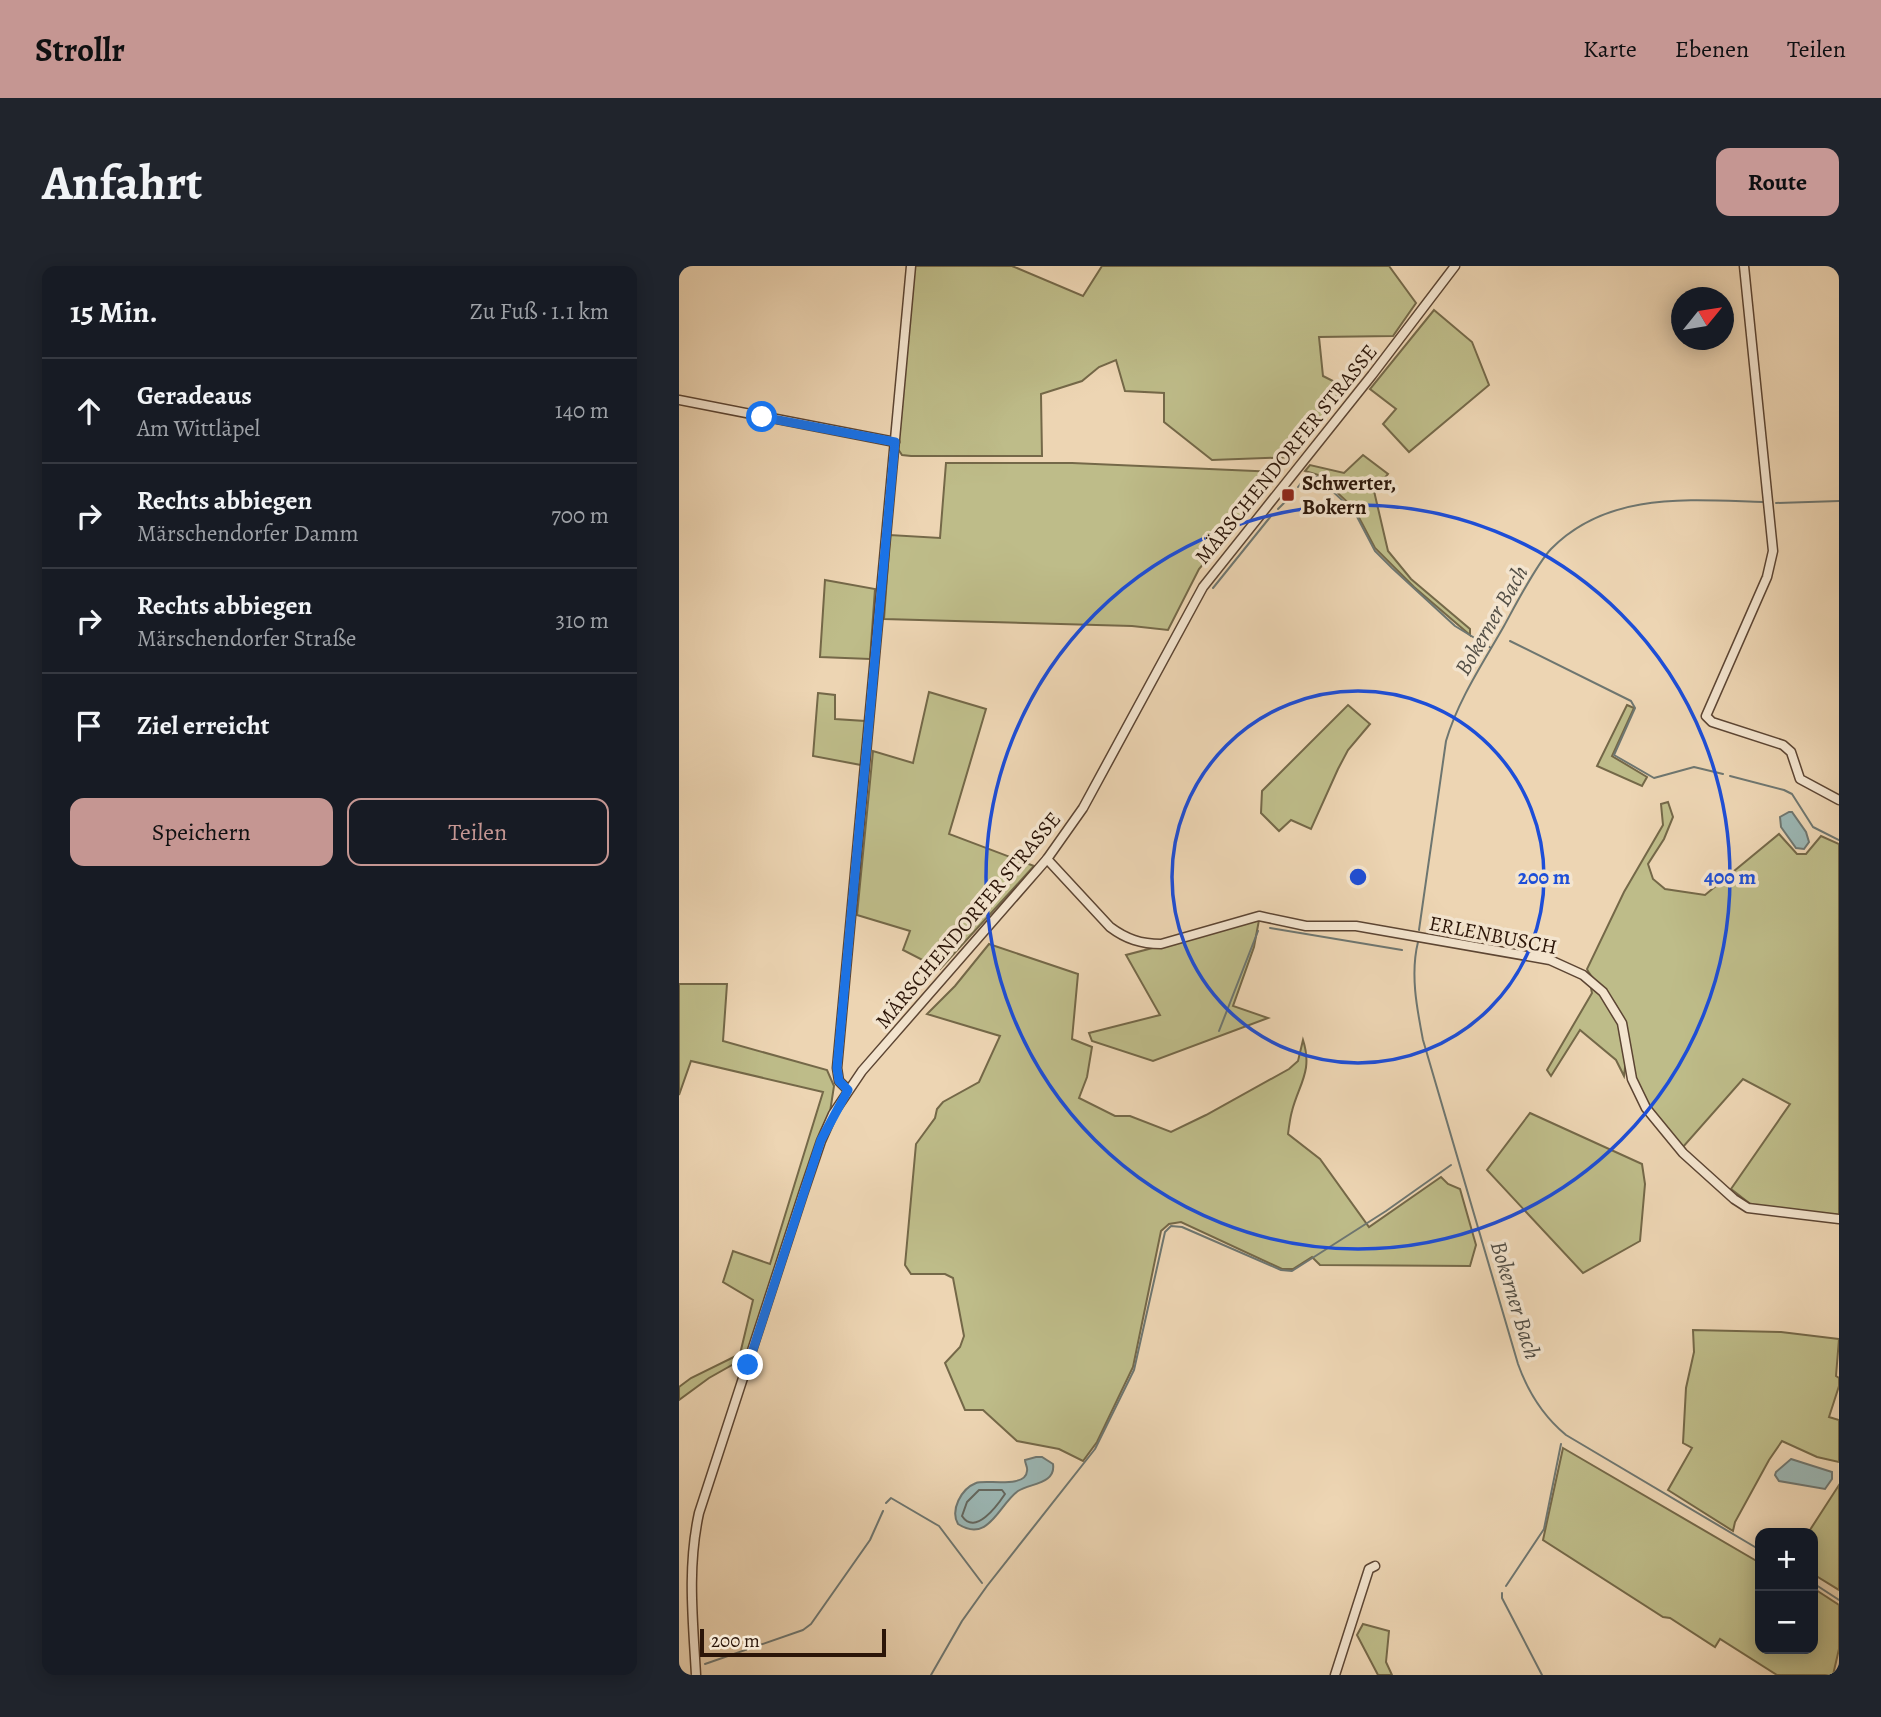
<!DOCTYPE html>
<html lang="de">
<meta charset="utf-8">
<style>
:root{--surface:#171b24;--page:#20242c;--text:#f1f3f6;--muted:#9ea1a6;--line:#363941;--accent:#c59692}
body{margin:0;font-family:Alegreya,serif;background:var(--page);color:var(--text)}
.controls{position:absolute;right:21px;bottom:21px;display:grid;overflow:hidden;border-radius:14px;box-shadow:0 4px 18px #0003}
.controls button{width:63px;height:63px;display:grid;place-items:center;padding:0;border:0;border-bottom:2px solid var(--line);background:var(--surface);color:var(--text);font:35px sans-serif}
.compass{position:absolute;left:992px;top:21px;width:63px;height:63px;border-radius:50%;background:var(--surface);box-shadow:0 4px 18px #0003;rotate:60deg}
.scale{position:absolute;left:21px;bottom:18px;width:186px;box-sizing:border-box;padding-left:7px;border:4px solid #2b1508;border-top:0;font-size:19px;line-height:24px;white-space:nowrap;color:#2b1508;-webkit-text-stroke:5px #f3e4ce;paint-order:stroke}
.stop{position:absolute;width:21px;height:21px;margin:-16px;border:5px solid #1a73e8;border-radius:50%;background:#fff}
.stop.end{background:#1a73e8;border-color:#fff;box-shadow:0 2px 7px #0008}
.list{margin:0;padding:0;list-style:none}
h2{display:flex;justify-content:space-between;align-items:center;height:91px;margin:0;padding:0 28px;font-size:30px}
h2 small{font-size:23px;font-weight:400;color:var(--muted)}
.list li{display:grid;grid-template-columns:46px 1fr auto;gap:21px;align-items:center;box-sizing:border-box;height:105px;padding:0 28px;border-top:2px solid var(--line)}
.list b{display:block;font-size:26px;white-space:nowrap}
.list p{margin:0;font-size:23px;white-space:nowrap;color:var(--muted)}
.list em{font-size:23px;font-style:normal;color:var(--muted)}
.actions{display:flex;gap:14px;padding:21px 28px}
.actions a{flex:1;padding:16px 0;border:2px solid var(--accent);border-radius:14px;text-align:center;font-size:24px;color:var(--accent)}
.actions .main{background:var(--accent);color:#111}
.icon{flex:none;width:38px;height:38px;fill:none;stroke:currentColor;stroke-width:2;stroke-linecap:round;stroke-linejoin:round}
.map{position:relative;flex:none;width:1160px;height:1409px;overflow:hidden;border-radius:14px}
header{display:flex;align-items:center;gap:42px;box-sizing:border-box;height:98px;padding:0 35px;background:var(--accent);color:#111}
header strong{font-size:33px}
nav{display:flex;gap:38px;margin-inline-start:auto;font-size:24px}
.intro{display:flex;align-items:center;justify-content:space-between;box-sizing:border-box;height:168px;padding:0 42px}
h1{margin:0;font-size:49px}
.button{padding:18px 32px;border-radius:14px;background:var(--accent);color:#111;font-size:24px;font-weight:700}
main{display:flex;gap:42px;padding:0 42px}
aside{flex:1;background:var(--surface);border-radius:14px;box-shadow:0 4px 18px #0003}
.map>svg:first-child{display:block}
.green{fill:#bebc89;stroke:#746848;stroke-width:2}
.water{fill:#9bb7b5;stroke:#6e7670;stroke-width:2}
.lines{fill:none;stroke-linecap:round;stroke-linejoin:round}
.shore{stroke:#63665e;stroke-width:2}
.stream{stroke:#6e7670;stroke-width:2}
.minor-casing{stroke:#5c4533;stroke-width:11}
.minor{stroke:#f3e4ce;stroke-width:8}
.route{stroke:#1a73e8;stroke-width:9}
.ring{fill:none;stroke:#1d4ed8;stroke-width:3.5}
.poi-dot{fill:#8f2418;stroke:#f3e4ce;stroke-width:2.5}
.labels{text-anchor:middle;stroke-width:7;stroke-linejoin:round;paint-order:stroke}
.street-label{font-size:21px;fill:#2b1508;stroke:#f3e4ce}
.poi-label{font-size:21px;font-weight:bold;fill:#2b1508;stroke:#f3e4ce;text-anchor:start}
.water-label{font-size:23px;font-style:italic;fill:#524e45;stroke:#f3e4ce}
.centre{fill:#1d4ed8;stroke:#f3e4ce;stroke-width:3.5}
.ring-label{font-size:21px;text-anchor:middle;font-weight:bold;fill:#1d4ed8;stroke:#f3e4ce;stroke-width:7;stroke-linejoin:round;paint-order:stroke}
</style>
<header>
<strong>Strollr</strong>
<nav><a>Karte</a><a>Ebenen</a><a>Teilen</a></nav>
</header>
<div class="intro"><h1>Anfahrt</h1><a class="button">Route</a></div>
<main>
<aside>
<h2>15 Min.<small>Zu Fuß · 1.1 km</small></h2>
<ul class="list">
<li><svg class="icon" aria-label="ahead" viewBox="0 0 24 24"><path d="M12 20V5M6 11l6-6 6 6"/></svg><div><b>Geradeaus</b><p>Am Wittläpel</p></div><em>140 m</em></li>
<li><svg class="icon" aria-label="right" viewBox="0 0 24 24"><path d="M7 20v-9h11M14 6l5 5-5 5"/></svg><div><b>Rechts abbiegen</b><p>Märschendorfer Damm</p></div><em>700 m</em></li>
<li><svg class="icon" aria-label="right" viewBox="0 0 24 24"><path d="M7 20v-9h11M14 6l5 5-5 5"/></svg><div><b>Rechts abbiegen</b><p>Märschendorfer Straße</p></div><em>310 m</em></li>
<li><svg class="icon" aria-label="arrive" viewBox="0 0 24 24"><path d="M6 21V4h12l-3 4 3 4H6"/></svg><div><b>Ziel erreicht</b></div></li>
</ul>
<div class="actions"><a class="main">Speichern</a><a>Teilen</a></div>
</aside>
<div class="map">
<svg width="1160" height="1409" viewBox="0 0 1160 1409">
<rect width="100%" height="100%" fill="#edd5b3"/>
<filter id="stains"><feTurbulence type="fractalNoise" baseFrequency=".00286" numOctaves="4"/><feColorMatrix values="0 0 0 0 .2 0 0 0 0 .09 0 0 0 0 .02 0 0 0 .5 -.17"/></filter>
<radialGradient id="worn" r=".72"><stop offset=".6" stop-color="#630" stop-opacity="0"/><stop offset="1" stop-color="#630" stop-opacity=".3"/></radialGradient>
<g class="green">
<path d="M234,0H333L404,30L423,0H710L737,37L714,70L640,71L644,110L668,122L615,191L533,194L485,156V127L446,125L437,94L420,101L403,115L362,128L363,190H232L223,189L219,183Z"/>
<path d="M755,44L793,76L810,119L730,186L704,158L717,143L691,123Z"/>
<path d="M684,189L709,208L695,225L709,285L732,313L791,363V369L735,321L696,282L675,242L639,209L626,205L631,199L665,207Z"/>
<path d="M267,197H393L601,206L520,303L489,364L453,360L205,353L211,269L261,272Z"/>
<path d="M146,314L196,323L191,393L141,391Z"/>
<path d="M250,426L307,443L270,568L355,600L261,703L224,684L231,665L178,649L194,485L234,497Z"/>
<path d="M139,427L156,429V453L186,455L182,499L134,490Z"/>
<path d="M669,439L691,458L669,484L659,503L632,563L612,554L600,565L582,547L583,525Z"/>
<path d="M948,439L955,442L933,490L968,511L963,520L918,500Z"/>
<path d="M989,536L994,551L985,573L969,598L974,613L986,623L1026,629L1100,568L1118,588H1127L1142,570L1160,578V949L1074,940L1052,923L1111,838L1064,813L1004,881C986,859 964,837 956,809C949,787 947,761 938,741C931,727 910,711 908,703L945,626L984,559L982,538Z"/>
<path d="M580,654L575,681L554,740L589,752L474,795L413,775L410,767L481,749L447,689Z"/>
<path d="M310,678L399,708L393,773L413,781L408,811L400,832L436,850H451L492,866L527,849L610,803L619,795L624,774C634,805 620,818 613,845C611,852 610,860 609,868L641,893L690,961L762,911L769,918L781,923L797,979L791,1000L641,999L633,991L614,1003H603L502,956L490,958L482,965L454,1101L418,1176L404,1195L380,1183L338,1175L304,1144H286L266,1097L281,1081L285,1070L274,1012L266,1008H232L226,999L237,878L256,852L258,843L264,836L300,816L321,770L248,748L276,720Z"/>
<path d="M911,717C935,740 951,775 945,810L937,794L901,764L872,810L868,804L913,727Z"/>
<path d="M0,718H48L44,775L148,804L155,820L151,846L67,1091L30,1112L0,1134V1121L12,1112L61,1088L74,1034L44,1016L54,985L91,998L144,826L12,795L0,829Z"/>
<path d="M851,847L963,898L966,918L961,975L904,1007L808,904Z"/>
<path d="M1014,1064L1102,1066L1160,1073L1157,1110L1160,1112V1120L1150,1151L1160,1154V1196L1138,1191L1103,1175L1090,1194L1056,1256L1054,1265L989,1224L1013,1182L1004,1177L1007,1122L1015,1086Z"/>
<path d="M884,1182L1081,1297V1383H1134V1322L1160,1339V1383L1154,1409H1098L1041,1373L1036,1381L991,1352L984,1351L864,1274Z"/>
<path d="M1160,1219V1324L1134,1308V1267H1129Z"/>
<path d="M684,1358L710,1365L707,1396L713,1409H699L678,1369Z"/>
</g>
<g class="water">
<path d="M1110,546H1113L1127,566L1130,576L1125,583L1117,582L1102,561L1101,551Z"/>
<path d="M357,1191H363L374,1198C377,1218 352,1217 339,1225C320,1238 310,1278 279,1258C271,1244 282,1223 297,1217C306,1213 347,1223 348,1205C349,1201 346,1198 346,1194Z"/>
<path d="M1112,1193L1153,1206V1213L1146,1223L1100,1215L1096,1209L1097,1206Z"/>
</g>
<g class="lines">
<path class="shore" d="M300,1224H323L326,1228C318,1240 296,1270 283,1250L288,1236Z"/>
<g class="stream">
<path d="M619,221L626,212L638,211L675,245L696,285L713,302L776,360L812,382"/>
<path d="M1097,237L1160,235"/>
<path d="M599,243L609,233"/>
<path d="M534,322L592,250"/>
<path d="M831,375L952,435L956,442L935,489L975,512L1015,501L1044,508"/>
<path d="M1051,510L1105,524L1113,528L1134,561L1160,574"/>
<path d="M591,662L723,684"/>
<path d="M740,664L767,475C779,434 804,397 825,360C836,340 857,299 872,283C929,225 1010,234 1084,236"/>
<path d="M739,676C731,708 738,743 744,774L839,1098C849,1126 864,1150 887,1169L1081,1284"/>
<path d="M540,765L579,665"/>
<path d="M207,1237L212,1232L260,1260L303,1317"/>
<path d="M1134,1317L1160,1334"/>
<path d="M827,1320L865,1263L882,1178"/>
<path d="M823,1327V1332L863,1409"/>
<path d="M26,1398L124,1364L132,1358L191,1274L204,1245"/>
<path d="M252,1409L283,1355L308,1320L416,1183L455,1104L486,966L492,960L503,961L602,1004L613,1005L707,945L772,899"/>
</g>
<defs>
<g id="minor">
<path d="M1065,0L1094,285L1088,311L1027,450L1033,456L1104,479L1112,486L1121,513L1160,534"/>
<path d="M0,134L216,176"/>
<path d="M368,593L431,661C447,673 462,678 482,678L580,650L627,660H677L871,694L904,709L924,726L943,757L953,813L967,842L1004,887L1055,933L1069,942L1160,953"/>
<path d="M169,824L160,815L158,802L232,0"/>
<path d="M17,1409C14,1354 8,1302 20,1247L124,928L142,875L154,848L183,805L368,593L404,542L524,321L693,109L776,0"/>
<path d="M656,1409L690,1303L696,1300"/>
</g>
</defs>
<use href="#minor" class="minor-casing"/>
<use href="#minor" class="minor"/>
</g>
<g class="lines">
<path class="route" d="M69,1099L142,874L169,824L160,815L158,802L216,176L83,151"/>
</g>
<g class="ring">
<circle cx="679" cy="611" r="186"/>
<circle cx="679" cy="611" r="372"/>
</g>
<rect class="poi-dot" x="602" y="222" width="14" height="14" rx="3.5"/>
<g class="labels">
<g class="street-label">
<text transform="translate(607 188) rotate(-51)" y="7">MÄRSCHENDORFER STRASSE</text>
<text transform="translate(289 654) rotate(-50)" y="7">MÄRSCHENDORFER STRASSE</text>
<text transform="translate(814 669) rotate(11)" y="7">ERLENBUSCH</text>
</g>
<g class="poi-label">
<text x="623" y="224">Schwerter,<tspan x="623" dy="24">Bokern</tspan></text>
</g>
<g class="water-label">
<text transform="translate(812 354) rotate(-60)" y="8">Bokerner Bach</text>
<text transform="translate(837 1034) rotate(73)" y="8">Bokerner Bach</text>
</g>
</g>
<circle cx="679" cy="611" r="10" class="centre"/>
<g class="ring-label">
<text x="865" y="618">200 m</text>
<text x="1051" y="618">400 m</text>
</g>
<rect width="100%" height="100%" filter="url(#stains)"/>
<rect width="100%" height="100%" fill="url(#worn)"/>
</svg>
<div class="controls">
<button>+</button>
<button>−</button>
</div>
<svg class="compass" viewBox="-18 -18 36 36"><path d="M0-13l5 13h-10z" fill="#e53935"/><path d="M0 13l5-13h-10z" fill="#9ea1a6"/></svg>
<div class="scale">200 m</div>
<div class="stop" style="left:83px;top:151px"></div>
<div class="stop end" style="left:69px;top:1099px"></div>
</div>
</main>
